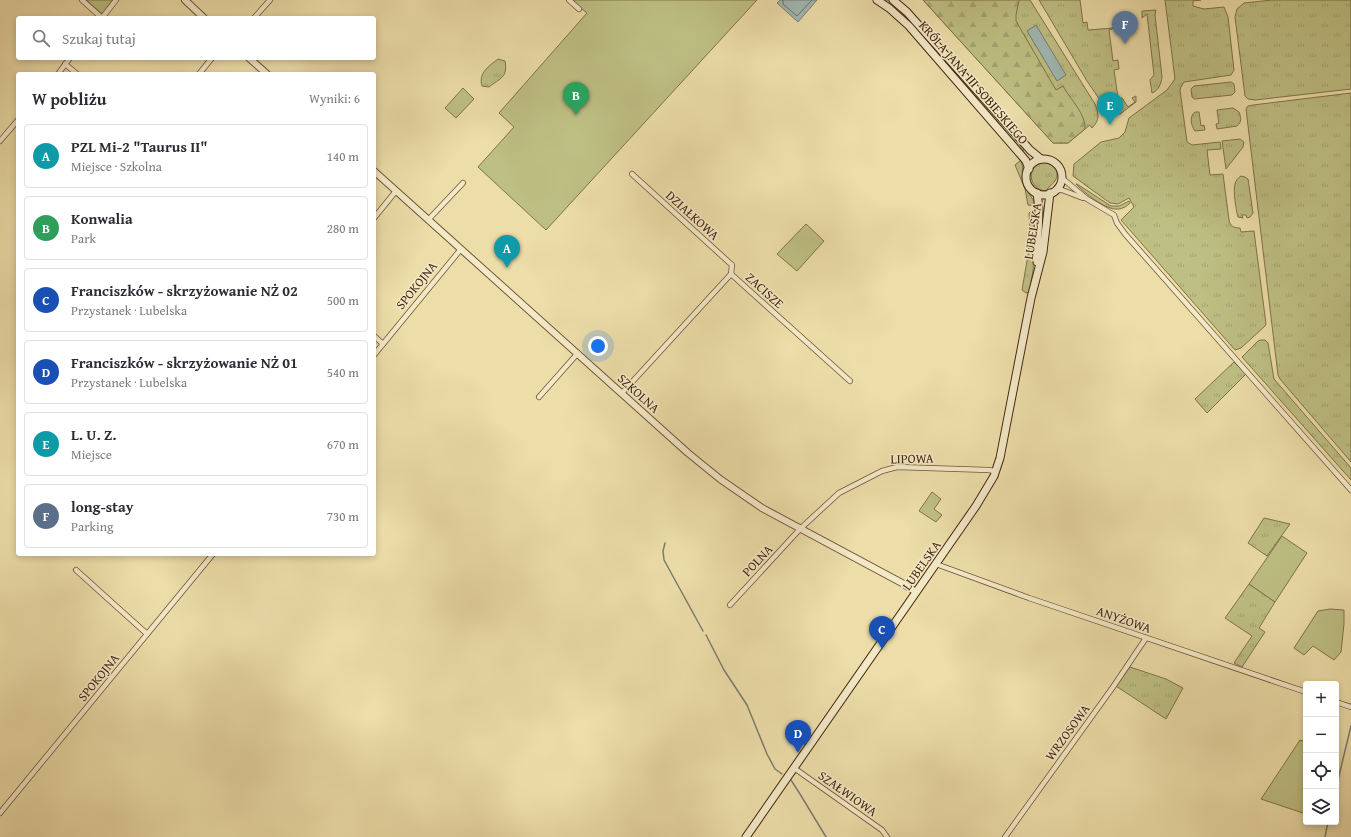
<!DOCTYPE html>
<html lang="pl">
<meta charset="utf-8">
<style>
:root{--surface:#fff;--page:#f7f7f7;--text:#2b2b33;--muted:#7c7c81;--line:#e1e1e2;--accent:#d93025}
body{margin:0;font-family:"Gentium Book Plus",serif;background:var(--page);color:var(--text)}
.controls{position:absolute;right:12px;bottom:12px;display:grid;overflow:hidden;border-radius:4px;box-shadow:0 2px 6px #0003}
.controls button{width:36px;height:36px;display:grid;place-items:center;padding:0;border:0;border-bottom:1px solid var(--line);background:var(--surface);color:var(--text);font:20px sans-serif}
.you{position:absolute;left:598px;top:346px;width:14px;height:14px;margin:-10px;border:3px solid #fff;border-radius:50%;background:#1a73e8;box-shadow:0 0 0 6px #1a73e833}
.badge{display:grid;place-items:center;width:26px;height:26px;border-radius:50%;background:var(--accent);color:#fff;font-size:13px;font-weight:700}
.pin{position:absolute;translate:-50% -33px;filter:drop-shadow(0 1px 2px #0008)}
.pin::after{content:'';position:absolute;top:21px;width:14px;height:12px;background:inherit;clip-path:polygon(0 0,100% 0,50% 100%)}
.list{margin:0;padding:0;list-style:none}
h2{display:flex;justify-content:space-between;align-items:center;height:52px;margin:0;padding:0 16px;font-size:17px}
h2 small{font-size:13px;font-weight:400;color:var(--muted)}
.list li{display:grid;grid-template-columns:26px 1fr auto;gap:12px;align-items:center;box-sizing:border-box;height:64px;margin:0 8px 8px;padding:0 8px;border:1px solid var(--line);border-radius:4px}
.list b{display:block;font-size:15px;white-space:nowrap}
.list p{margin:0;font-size:13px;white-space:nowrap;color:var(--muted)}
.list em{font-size:13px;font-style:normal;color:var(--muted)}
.icon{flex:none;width:22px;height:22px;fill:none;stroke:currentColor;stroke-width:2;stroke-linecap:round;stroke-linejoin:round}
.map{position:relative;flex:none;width:1351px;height:837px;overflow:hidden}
.search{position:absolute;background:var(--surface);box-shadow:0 2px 6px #0003;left:16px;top:16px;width:360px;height:44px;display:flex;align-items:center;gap:10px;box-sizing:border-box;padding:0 14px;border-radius:4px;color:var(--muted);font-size:15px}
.panel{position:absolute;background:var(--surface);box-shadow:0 2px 6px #0003;left:16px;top:72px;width:360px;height:484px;border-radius:4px}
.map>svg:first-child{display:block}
.grass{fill:url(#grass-tufts);stroke:#81724a}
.forest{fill:url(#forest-firs);stroke:#81724a}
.garden{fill:#bebf84;stroke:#81724a}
.water{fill:#9fb8b4;stroke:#7b7d72}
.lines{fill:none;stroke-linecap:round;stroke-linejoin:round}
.shore{stroke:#726e62;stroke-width:1}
.stream{stroke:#7b7d72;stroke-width:1.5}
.minor-casing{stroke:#6e5336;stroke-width:6}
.tertiary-casing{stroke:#6e5336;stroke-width:8}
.secondary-casing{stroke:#44250f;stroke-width:9}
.minor{stroke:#f3e9c7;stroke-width:4.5}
.tertiary{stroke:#f3e9c7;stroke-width:6}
.secondary{stroke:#f3e9c7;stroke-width:7}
.labels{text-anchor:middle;stroke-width:3;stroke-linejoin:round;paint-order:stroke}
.street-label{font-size:13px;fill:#44250f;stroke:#f3e9c7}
</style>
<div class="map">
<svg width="1351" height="837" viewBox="0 0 1351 837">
<defs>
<pattern id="grass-tufts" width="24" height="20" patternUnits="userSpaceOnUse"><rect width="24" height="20" fill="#bebf84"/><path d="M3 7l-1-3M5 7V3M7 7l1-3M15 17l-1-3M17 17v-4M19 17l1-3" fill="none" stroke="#a4a471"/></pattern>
<pattern id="forest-firs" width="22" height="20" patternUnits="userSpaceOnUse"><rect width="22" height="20" fill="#bebf84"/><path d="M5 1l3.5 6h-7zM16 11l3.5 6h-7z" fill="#a4a471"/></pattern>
</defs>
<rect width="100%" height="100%" fill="#ecdda9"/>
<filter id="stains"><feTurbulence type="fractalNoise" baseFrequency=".005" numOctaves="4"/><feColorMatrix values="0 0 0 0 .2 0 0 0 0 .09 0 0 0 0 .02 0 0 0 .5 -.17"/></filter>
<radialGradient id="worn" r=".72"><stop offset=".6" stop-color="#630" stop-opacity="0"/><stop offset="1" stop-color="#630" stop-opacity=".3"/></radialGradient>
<g class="grass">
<path d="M883,0H888L907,15L1024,149L1023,151L916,29Z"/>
<path d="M923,0H1030L1095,104C1099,114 1100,120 1092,128L1090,125L1068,143H1053Z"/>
<path d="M1039,0H1080L1083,23L1087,22L1088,30L1114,28L1109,30L1113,61L1118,60L1119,69L1114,70L1118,98H1122L1128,107L1135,102L1132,98L1136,96V102L1120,114L1109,110L1104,106L1087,81Z"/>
<path d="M1165,0H1201L1193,1V6L1204,9L1224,7L1228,17L1234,70L1231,75L1184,82L1181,87L1180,90L1187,142L1192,145L1220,142L1221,149L1207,150L1210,175L1223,174L1229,220C1230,226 1234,228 1240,228L1241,232L1254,231L1266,324L1265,326L1241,348L1235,350L1121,220L1134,207L1129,198L1118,204L1110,203L1073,176L1074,164L1101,142L1119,138L1125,132L1129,118L1167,90L1175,79Z"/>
<path d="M1272,0H1351V89L1255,100L1248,99L1245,96L1235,17L1237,9L1244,3Z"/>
<path d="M1156,10L1155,15L1162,77C1161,84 1159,90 1152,93L1150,80L1154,75L1147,14L1142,18V11Z"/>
<path d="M498,59L505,61C508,78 500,78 489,87L482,86C478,73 489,66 498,59Z"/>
<path d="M1231,82L1234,84L1235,92L1232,95L1194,99L1192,97L1191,89L1194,86Z"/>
<path d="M1351,93V462L1280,379L1278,375L1246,109L1248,106L1253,105Z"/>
<path d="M1233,108L1239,112C1241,117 1242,122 1237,126L1217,129L1216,124L1219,123L1217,110Z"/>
<path d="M1195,112H1199L1201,126L1204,125L1205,130L1195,131C1191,126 1189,116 1195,112Z"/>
<path d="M1240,139L1244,142L1243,147L1226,169L1222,141Z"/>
<path d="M1021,160C1024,168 1021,175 1023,183C1026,192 1033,196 1035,206L1028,205L1025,189L1015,165Z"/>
<path d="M1043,162C1053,163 1061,171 1055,181C1052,185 1048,187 1046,191C1028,189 1026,167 1043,162Z"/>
<path d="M1241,176L1245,177L1248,179L1253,213L1250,217L1247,218L1246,215H1242L1243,218L1238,217C1236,210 1233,191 1235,184C1236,180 1238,178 1241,176Z"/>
<path d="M1077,184L1111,206H1119L1129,201L1130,203C1127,206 1124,208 1119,209C1106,211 1085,193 1076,184Z"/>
<path d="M1031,211H1036L1033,271L1029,292L1026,293L1022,290L1028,255L1030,233L1029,213Z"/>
<path d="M1261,340H1265L1268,343L1274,379L1351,468V480L1242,357L1258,341Z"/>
<path d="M1234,362L1246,374L1207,413L1195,399Z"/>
<path d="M1264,518L1290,524L1267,556L1248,543Z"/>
<path d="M1249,584L1275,602L1259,628L1265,632L1242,667L1234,663L1252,636L1225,618Z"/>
<path d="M1130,667L1166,679L1183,688L1166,719L1116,686Z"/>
</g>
<path class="forest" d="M923,0H1019L1016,15V21L1056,90L1063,86C1070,99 1086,114 1085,129L1068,143H1053Z"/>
<g class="garden">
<path d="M86,0H113L102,14Z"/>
<path d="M571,0H757L546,230L478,167L514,127L499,113L587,13Z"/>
<path d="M463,88L474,99L456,118L445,108Z"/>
<path d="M806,224L824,241L797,271L777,254Z"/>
<path d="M932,492L941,499L934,509L942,515L936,522L919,511Z"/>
<path d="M1282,536L1307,553L1275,602L1249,584Z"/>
<path d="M1330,609L1344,610V624L1341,652L1334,660L1313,646L1304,655L1294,648L1318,611Z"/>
<path d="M1300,740L1306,742V814L1261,799Z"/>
</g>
<g class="water">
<path d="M780,0H817L798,22L777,3Z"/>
<path d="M1036,25L1066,75L1057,81L1027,31Z"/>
</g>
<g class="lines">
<path class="shore" d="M783,0V4L797,16L812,0"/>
<g class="stream">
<path d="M665,543L663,551L664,560L703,631"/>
<path d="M706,635L724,670L747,705L767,754L775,769L782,774"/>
<path d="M791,780L800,794L826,837"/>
<path d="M1336,788L1351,726"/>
<path d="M1325,837L1328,822"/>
</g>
<defs>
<g id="minor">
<path d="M82,0L102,18"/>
<path d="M569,0L579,9"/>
<path d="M102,18L116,0"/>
<path d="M254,18L270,0"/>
<path d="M65,64L77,74"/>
<path d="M58,74L70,58"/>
<path d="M199,74L212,58"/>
<path d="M0,141L18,120"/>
<path d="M632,174L732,265L731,274"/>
<path d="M1062,178L1087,199L1114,215L1117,223L1125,234L1351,490"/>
<path d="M1056,190H1062L1083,198"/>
<path d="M374,218L396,191"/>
<path d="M428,220L463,183"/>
<path d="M374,336L383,344"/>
<path d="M374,355L461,249"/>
<path d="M622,393L731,274L850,381"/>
<path d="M539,397L578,353"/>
<path d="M936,564L1029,598L1306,692"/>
<path d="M76,570L147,634"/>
<path d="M730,605L800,529L839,493L882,471L897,467L988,470L995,471"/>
<path d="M1336,702L1351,707"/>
<path d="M794,768L882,830L887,837"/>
<path d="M0,813L213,554"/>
<path d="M1005,837L1113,687L1146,638"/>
</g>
<g id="tertiary">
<path d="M185,0L204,18"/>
<path d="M249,58L267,74"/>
<path d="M374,171L688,453L720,479L762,508L902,583L916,592"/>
</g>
<g id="secondary">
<path d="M877,0L889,8L909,26L1021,155L1026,161L1029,169"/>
<path d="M893,0L907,12L1030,150L1041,159"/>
<circle cx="1044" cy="177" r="18"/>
<path d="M1037,262L1039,209L1037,193"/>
<path d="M746,837L976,506L994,476L1000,458L1031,298L1043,252L1050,193"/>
</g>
</defs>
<use href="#minor" class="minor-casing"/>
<use href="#tertiary" class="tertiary-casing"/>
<use href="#secondary" class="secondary-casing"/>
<use href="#minor" class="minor"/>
<use href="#tertiary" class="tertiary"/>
<use href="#secondary" class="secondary"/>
</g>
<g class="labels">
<g class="street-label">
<text transform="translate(974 82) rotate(49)" y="5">KRÓLA JANA III SOBIESKIEGO</text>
<text transform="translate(693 215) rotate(42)" y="5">DZIAŁKOWA</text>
<text transform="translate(1032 231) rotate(-81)" y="5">LUBELSKA</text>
<text transform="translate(416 285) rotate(-51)" y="5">SPOKOJNA</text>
<text transform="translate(765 290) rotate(42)" y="5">ZACISZE</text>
<text transform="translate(639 393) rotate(42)" y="5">SZKOLNA</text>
<text transform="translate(912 458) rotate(-1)" y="5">LIPOWA</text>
<text transform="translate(757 560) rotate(-47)" y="5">POLNA</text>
<text transform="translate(921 565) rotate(-55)" y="5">LUBELSKA</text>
<text transform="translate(1124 619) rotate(19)" y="5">ANYŻOWA</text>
<text transform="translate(98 677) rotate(-51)" y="5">SPOKOJNA</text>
<text transform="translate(1067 732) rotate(-54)" y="5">WRZOSOWA</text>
<text transform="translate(848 793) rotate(35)" y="5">SZAŁWIOWA</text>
</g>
</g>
<rect width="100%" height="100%" filter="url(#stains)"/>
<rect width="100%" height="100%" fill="url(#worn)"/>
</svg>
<div class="controls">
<button>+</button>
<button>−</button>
<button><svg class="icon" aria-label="locate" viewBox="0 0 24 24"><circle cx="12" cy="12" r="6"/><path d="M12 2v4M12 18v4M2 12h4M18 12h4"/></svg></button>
<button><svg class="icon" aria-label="layers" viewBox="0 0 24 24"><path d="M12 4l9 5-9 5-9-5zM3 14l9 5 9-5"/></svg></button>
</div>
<div class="you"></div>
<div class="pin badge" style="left:507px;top:268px;background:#0f9aa8">A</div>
<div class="pin badge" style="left:576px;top:115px;background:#2e9e5b">B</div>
<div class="pin badge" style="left:882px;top:649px;background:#1a4fb4">C</div>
<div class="pin badge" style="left:798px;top:753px;background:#1a4fb4">D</div>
<div class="pin badge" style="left:1110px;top:125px;background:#0f9aa8">E</div>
<div class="pin badge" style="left:1125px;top:44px;background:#5c6f8a">F</div>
<div class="search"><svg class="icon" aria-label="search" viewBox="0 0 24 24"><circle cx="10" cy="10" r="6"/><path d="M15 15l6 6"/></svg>Szukaj tutaj</div>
<section class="panel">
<h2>W pobliżu<small>Wyniki: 6</small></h2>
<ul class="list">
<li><span class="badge" style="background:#0f9aa8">A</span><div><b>PZL Mi-2 &quot;Taurus II&quot;</b><p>Miejsce · Szkolna</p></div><em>140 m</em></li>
<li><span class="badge" style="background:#2e9e5b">B</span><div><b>Konwalia</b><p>Park</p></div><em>280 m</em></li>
<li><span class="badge" style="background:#1a4fb4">C</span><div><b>Franciszków - skrzyżowanie NŻ 02</b><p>Przystanek · Lubelska</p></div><em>500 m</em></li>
<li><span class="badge" style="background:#1a4fb4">D</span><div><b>Franciszków - skrzyżowanie NŻ 01</b><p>Przystanek · Lubelska</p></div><em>540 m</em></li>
<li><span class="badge" style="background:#0f9aa8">E</span><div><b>L. U. Z.</b><p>Miejsce</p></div><em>670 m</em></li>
<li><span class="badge" style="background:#5c6f8a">F</span><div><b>long-stay</b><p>Parking</p></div><em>730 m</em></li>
</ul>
</section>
</div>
